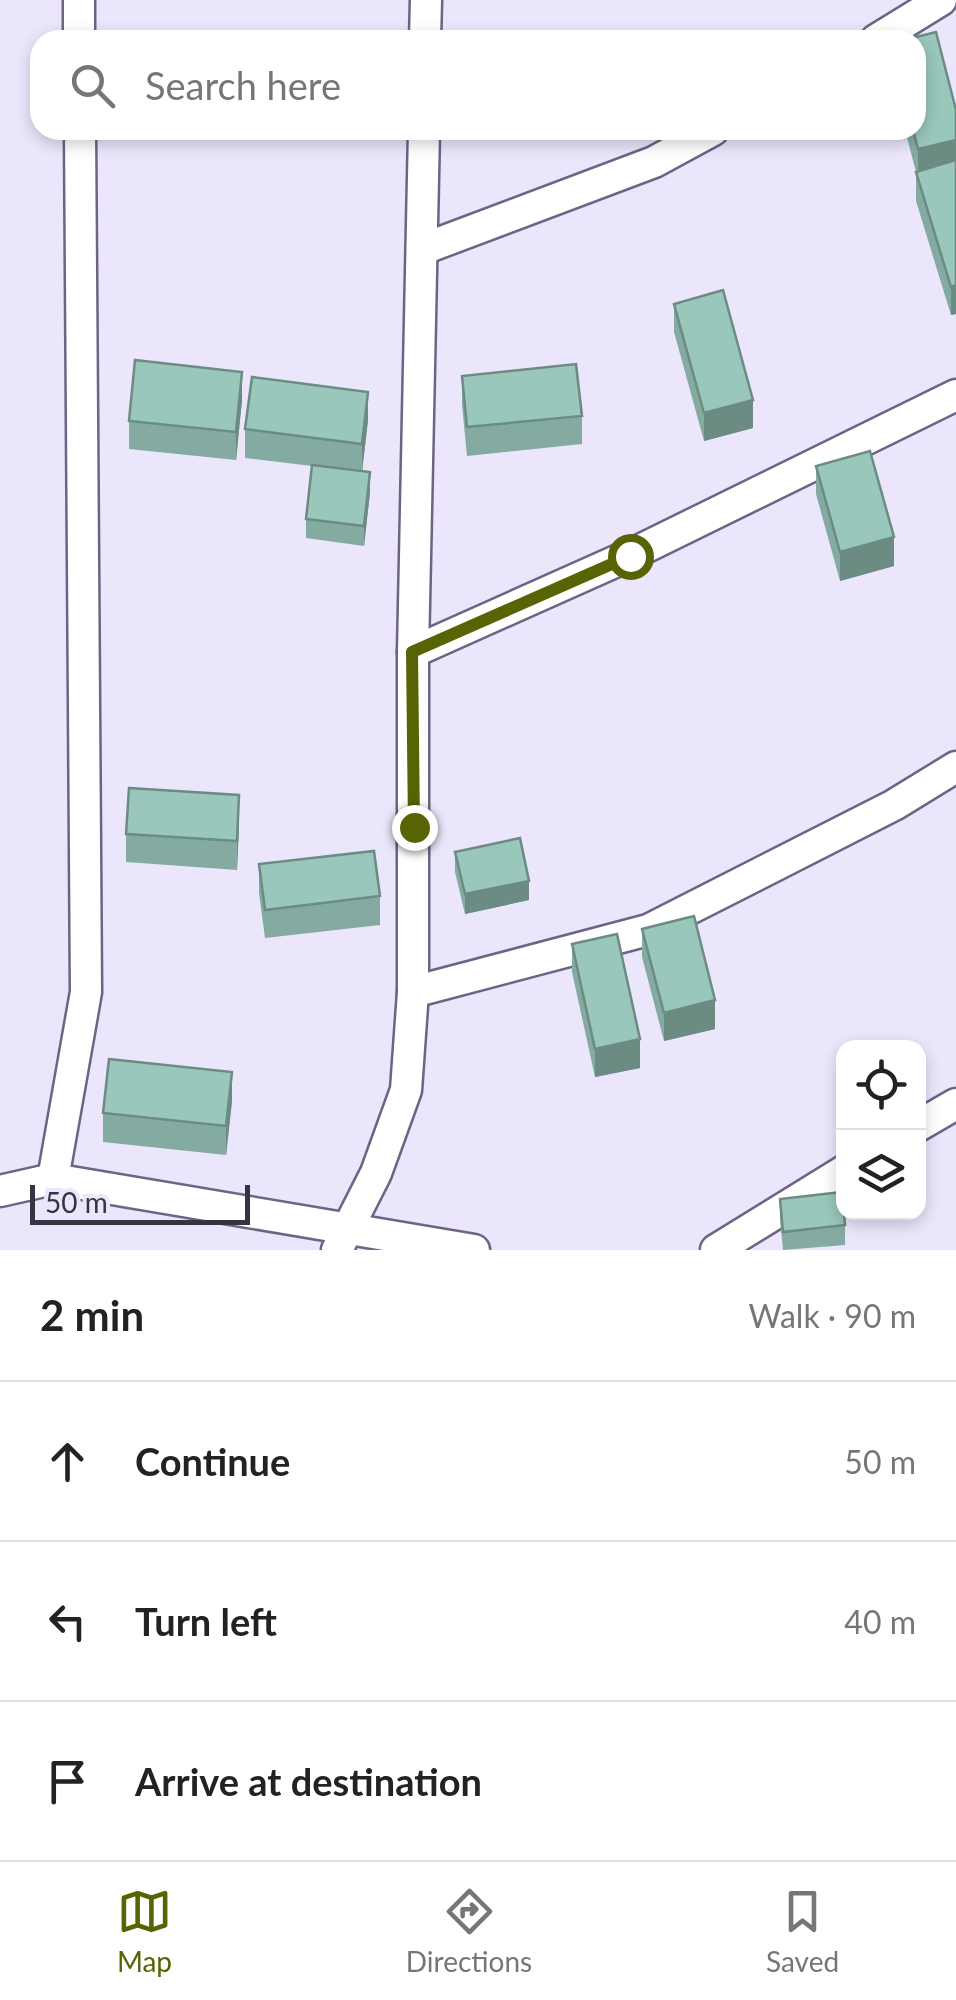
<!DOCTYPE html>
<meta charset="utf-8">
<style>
:root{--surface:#fff;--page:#f6f6f6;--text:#222;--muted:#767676;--line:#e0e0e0;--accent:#586303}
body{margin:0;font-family:Lato,sans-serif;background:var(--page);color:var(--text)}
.controls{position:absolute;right:30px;bottom:30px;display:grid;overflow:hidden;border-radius:20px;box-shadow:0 5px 15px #0003}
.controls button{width:90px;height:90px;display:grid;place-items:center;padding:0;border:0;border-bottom:2px solid var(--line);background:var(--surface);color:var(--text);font:50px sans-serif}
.scale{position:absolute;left:30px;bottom:25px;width:220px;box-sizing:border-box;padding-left:10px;border:5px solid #373341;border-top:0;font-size:28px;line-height:35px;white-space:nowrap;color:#373341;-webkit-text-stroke:8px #ebe6fc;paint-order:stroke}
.stop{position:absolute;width:30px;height:30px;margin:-22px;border:8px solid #586303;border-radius:50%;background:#fff}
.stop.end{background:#586303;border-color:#fff;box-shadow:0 2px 10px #0008}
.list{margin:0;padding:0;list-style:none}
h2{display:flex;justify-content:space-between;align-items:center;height:130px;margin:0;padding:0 40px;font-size:42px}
h2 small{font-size:32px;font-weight:400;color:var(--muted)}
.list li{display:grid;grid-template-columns:65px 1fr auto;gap:30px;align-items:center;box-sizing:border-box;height:160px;padding:0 40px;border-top:2px solid var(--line)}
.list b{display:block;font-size:38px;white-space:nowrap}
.list em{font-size:32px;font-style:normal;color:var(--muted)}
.icon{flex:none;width:55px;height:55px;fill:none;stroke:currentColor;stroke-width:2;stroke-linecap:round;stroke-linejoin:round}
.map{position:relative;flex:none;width:956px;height:1250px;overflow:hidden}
.search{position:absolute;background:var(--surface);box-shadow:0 5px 15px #0003;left:30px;right:30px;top:30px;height:110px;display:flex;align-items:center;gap:25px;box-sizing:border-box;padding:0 35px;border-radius:30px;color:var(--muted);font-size:38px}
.sheet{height:610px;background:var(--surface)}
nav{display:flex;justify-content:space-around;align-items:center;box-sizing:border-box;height:140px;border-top:2px solid var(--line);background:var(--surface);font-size:28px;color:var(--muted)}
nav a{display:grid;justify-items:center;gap:5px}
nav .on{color:var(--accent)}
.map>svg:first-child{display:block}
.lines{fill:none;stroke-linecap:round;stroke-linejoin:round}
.street-casing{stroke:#6d6485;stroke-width:35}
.street{stroke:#fff;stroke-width:30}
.wall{fill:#84aba1}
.shaded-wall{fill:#6b8b83}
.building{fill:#99c7bb;stroke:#6b8b83;stroke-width:2.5}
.route{stroke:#586303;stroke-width:12}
</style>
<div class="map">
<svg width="956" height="1250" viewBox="0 0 956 1250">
<rect width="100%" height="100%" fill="#ebe6fc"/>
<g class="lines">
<defs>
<g id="street">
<path d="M79,0V40"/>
<path d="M425,40L426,0"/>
<path d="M876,40L941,0"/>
<path d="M423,249L654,162L713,130"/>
<path d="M413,652L630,555L956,395"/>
<path d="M413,992L648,930L894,805L956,767"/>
<path d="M918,1126L956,1104"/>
<path d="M53,1179L86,992L80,130"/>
<path d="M0,1191L53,1179L474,1250"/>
<path d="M337,1250L376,1173L406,1090L413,992V652L424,130"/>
<path d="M716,1250L844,1171"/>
</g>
</defs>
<use href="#street" class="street-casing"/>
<use href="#street" class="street"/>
</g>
<g class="wall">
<path d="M956,110V314L951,315L916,201V172L905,130H916Z"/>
<path d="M674,304L753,428L704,441L674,332Z"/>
<path d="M462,376L582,416V444L467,456L462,405Z"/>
<path d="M242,400L236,460L129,449V421Z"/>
<path d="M368,420L362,471L370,492L364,546L306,538V519L312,466L245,458V429Z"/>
<path d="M816,466L894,566L840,581L816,494Z"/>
<path d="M239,824L237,870L126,862V834Z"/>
<path d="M455,852L529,900L465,914L455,872Z"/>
<path d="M259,864L380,896V925L265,938L259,893Z"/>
<path d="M642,929L715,1029L664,1041L642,957Z"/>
<path d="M572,944L640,1068L595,1077L572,972Z"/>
<path d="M232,1101L226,1155L103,1142V1113Z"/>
<path d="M780,1199L845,1225V1245L783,1250L780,1219Z"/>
</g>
<g class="shaded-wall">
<path d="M956,140V168L918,178V149Z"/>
<path d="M956,285V314L951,315V287Z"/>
<path d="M242,372V400L236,460V432Z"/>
<path d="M368,392V420L362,472V444Z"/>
<path d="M753,400V428L704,441V413Z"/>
<path d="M370,472V492L364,546V526Z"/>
<path d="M894,537V566L840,581V552Z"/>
<path d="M239,795V824L237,870V841Z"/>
<path d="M529,881V900L465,914V894Z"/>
<path d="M715,1000V1029L664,1041V1013Z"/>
<path d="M640,1039V1068L595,1077V1049Z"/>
<path d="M232,1072V1101L226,1155V1126Z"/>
</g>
<g class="building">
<path d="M936,32L956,110V140L918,149L913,130H916V40H904Z"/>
<path d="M956,160V285L951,287L916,172Z"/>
<path d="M723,290L753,400L704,413L674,304Z"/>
<path d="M135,360L242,372L236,432L129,421Z"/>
<path d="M576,364L582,416L467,427L462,376Z"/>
<path d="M252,377L368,392L362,444L245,429Z"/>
<path d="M870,451L894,537L840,552L816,466Z"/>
<path d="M312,465L370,472L364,526L306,519Z"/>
<path d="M129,788L239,795L237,841L126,834Z"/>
<path d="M520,838L529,881L465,894L455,852Z"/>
<path d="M374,851L380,896L265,910L259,864Z"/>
<path d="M694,916L715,1000L664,1013L642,929Z"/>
<path d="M617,934L640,1039L595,1049L572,944Z"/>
<path d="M109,1059L232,1072L226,1126L103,1113Z"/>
<path d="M842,1192L845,1225L783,1232L780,1199Z"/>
</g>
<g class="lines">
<path class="route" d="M414,827L412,652L630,556"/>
</g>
</svg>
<div class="controls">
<button><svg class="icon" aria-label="locate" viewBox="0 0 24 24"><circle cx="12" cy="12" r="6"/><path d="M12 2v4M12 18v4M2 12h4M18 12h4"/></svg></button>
<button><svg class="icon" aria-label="layers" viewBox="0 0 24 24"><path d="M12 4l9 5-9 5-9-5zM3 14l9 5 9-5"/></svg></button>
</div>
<div class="scale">50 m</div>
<div class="stop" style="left:630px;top:556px"></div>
<div class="stop end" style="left:414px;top:827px"></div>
<div class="search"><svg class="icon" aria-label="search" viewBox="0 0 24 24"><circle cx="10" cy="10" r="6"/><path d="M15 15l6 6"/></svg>Search here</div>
</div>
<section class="sheet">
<h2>2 min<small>Walk · 90 m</small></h2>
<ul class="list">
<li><svg class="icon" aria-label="ahead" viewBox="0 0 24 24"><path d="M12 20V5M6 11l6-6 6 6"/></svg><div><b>Continue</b></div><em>50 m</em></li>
<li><svg class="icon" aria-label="left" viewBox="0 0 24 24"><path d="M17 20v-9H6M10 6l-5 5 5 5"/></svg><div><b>Turn left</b></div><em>40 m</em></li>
<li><svg class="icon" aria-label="arrive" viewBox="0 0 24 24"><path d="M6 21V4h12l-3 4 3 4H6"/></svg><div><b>Arrive at destination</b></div></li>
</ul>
</section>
<nav>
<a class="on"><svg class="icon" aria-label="map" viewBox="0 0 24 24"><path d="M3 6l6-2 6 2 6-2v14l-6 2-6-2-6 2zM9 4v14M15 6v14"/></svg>Map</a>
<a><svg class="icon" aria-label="directions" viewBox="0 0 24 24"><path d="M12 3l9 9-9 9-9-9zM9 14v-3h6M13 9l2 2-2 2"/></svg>Directions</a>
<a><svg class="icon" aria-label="saved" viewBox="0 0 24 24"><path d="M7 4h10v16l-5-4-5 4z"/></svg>Saved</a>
</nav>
